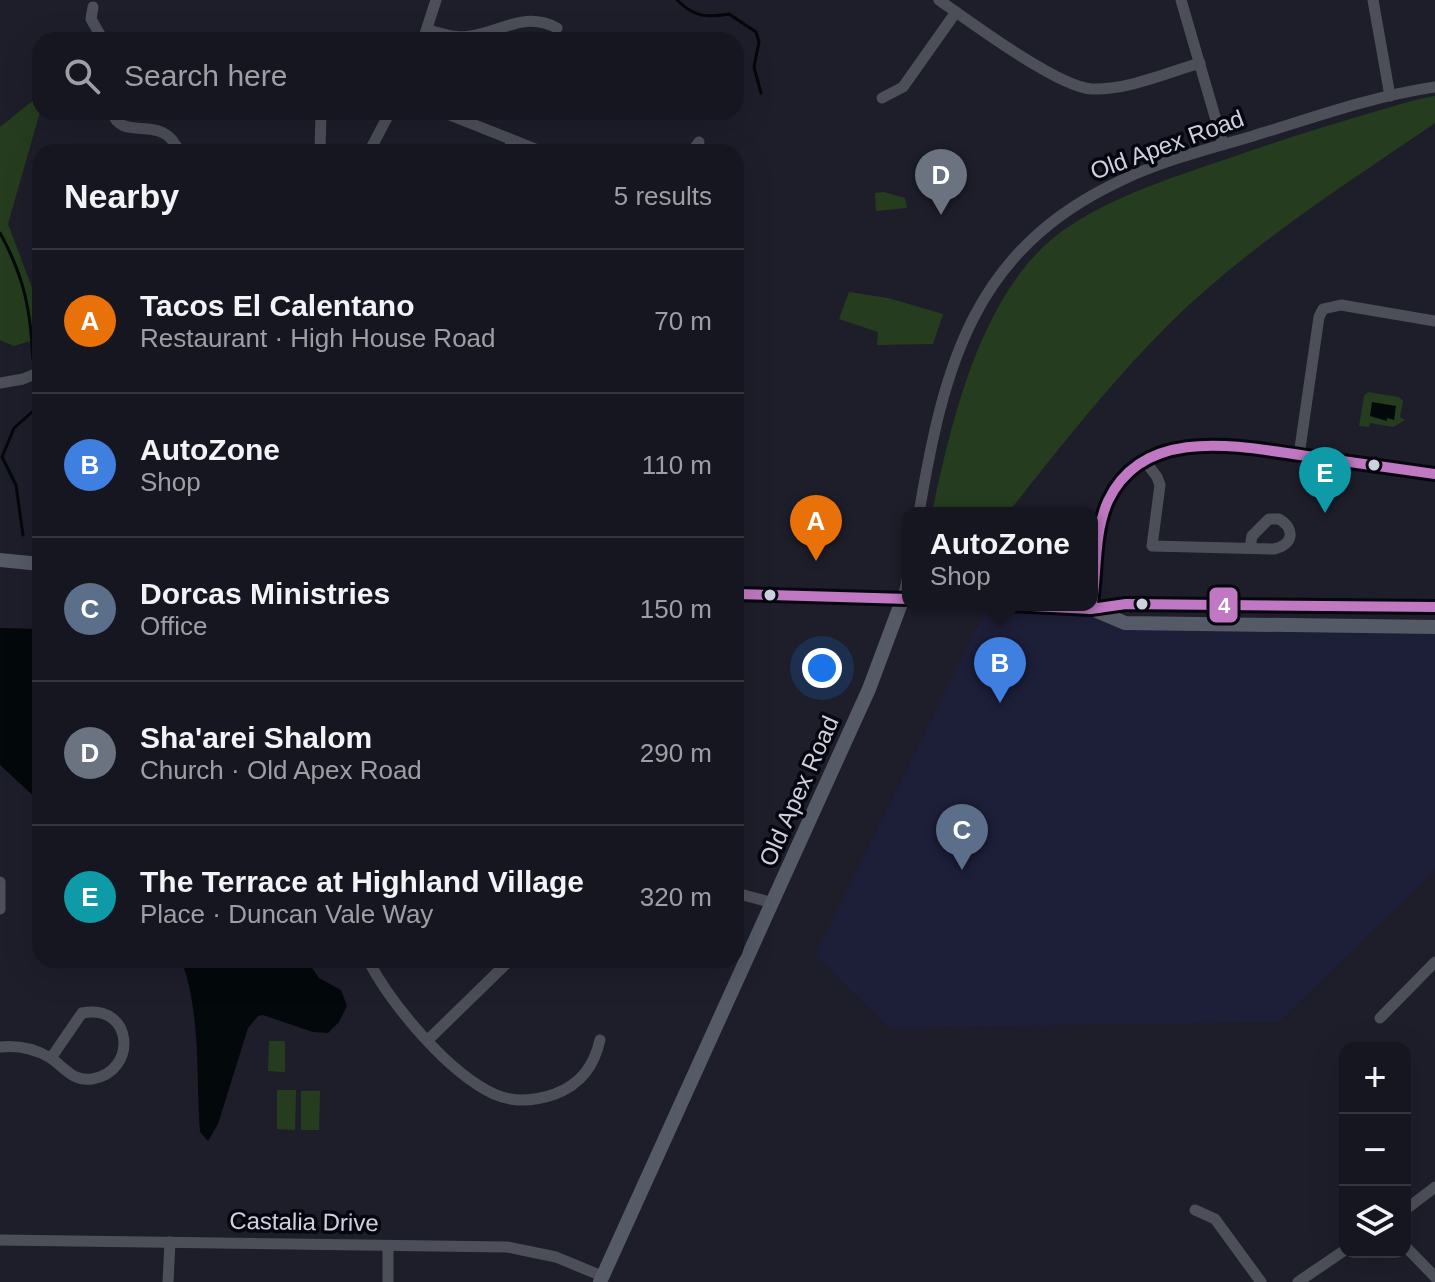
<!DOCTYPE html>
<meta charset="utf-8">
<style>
:root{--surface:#161620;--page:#23232d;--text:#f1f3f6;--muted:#9e9fa5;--line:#35353e;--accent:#8c9099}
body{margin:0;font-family:Helvetica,sans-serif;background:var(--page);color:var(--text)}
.controls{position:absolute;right:24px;bottom:24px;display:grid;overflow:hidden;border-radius:16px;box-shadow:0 8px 32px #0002}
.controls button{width:72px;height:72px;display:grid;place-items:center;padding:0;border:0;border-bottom:2px solid var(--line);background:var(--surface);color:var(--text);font:40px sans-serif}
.you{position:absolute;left:822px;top:668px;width:28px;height:28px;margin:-20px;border:6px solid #fff;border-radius:50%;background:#1a73e8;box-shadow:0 0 0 12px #1a73e833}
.badge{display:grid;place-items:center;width:52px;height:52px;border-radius:50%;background:var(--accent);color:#fff;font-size:26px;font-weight:700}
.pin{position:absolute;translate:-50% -66px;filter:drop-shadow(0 2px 4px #0008)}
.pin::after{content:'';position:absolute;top:42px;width:28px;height:24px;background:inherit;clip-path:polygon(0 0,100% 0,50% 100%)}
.popup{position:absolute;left:902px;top:507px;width:196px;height:104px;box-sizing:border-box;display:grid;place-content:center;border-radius:16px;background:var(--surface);filter:drop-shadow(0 2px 6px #0005);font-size:26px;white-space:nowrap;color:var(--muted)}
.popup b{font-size:30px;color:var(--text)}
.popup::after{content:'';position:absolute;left:50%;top:100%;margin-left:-16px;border:16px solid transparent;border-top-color:var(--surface)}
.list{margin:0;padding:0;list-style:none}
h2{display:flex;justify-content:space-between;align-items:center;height:104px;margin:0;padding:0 32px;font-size:34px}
h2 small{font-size:26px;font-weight:400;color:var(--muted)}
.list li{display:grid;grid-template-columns:52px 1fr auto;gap:24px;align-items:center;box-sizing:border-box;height:144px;padding:0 32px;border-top:2px solid var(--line)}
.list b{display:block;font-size:30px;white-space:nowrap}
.list p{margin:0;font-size:26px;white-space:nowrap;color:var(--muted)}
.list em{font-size:26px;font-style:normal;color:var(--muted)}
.icon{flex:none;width:44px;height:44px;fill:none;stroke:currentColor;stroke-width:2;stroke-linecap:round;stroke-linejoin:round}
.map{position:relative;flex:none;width:1435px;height:1282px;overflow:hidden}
.search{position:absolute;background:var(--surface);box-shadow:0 8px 32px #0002;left:32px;top:32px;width:712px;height:88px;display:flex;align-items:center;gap:20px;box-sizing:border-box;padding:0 28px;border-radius:24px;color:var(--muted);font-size:30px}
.panel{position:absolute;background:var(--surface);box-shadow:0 8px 32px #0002;left:32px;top:144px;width:712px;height:824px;border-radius:24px}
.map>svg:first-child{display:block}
.built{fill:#1d1e38}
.green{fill:#253d1e}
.water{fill:#03080b}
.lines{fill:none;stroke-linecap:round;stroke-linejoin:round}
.stream{stroke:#03080b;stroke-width:3}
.minor{stroke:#4c4f58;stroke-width:11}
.major{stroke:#545a66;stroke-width:14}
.bus-1-casing{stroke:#05060e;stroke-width:16}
.bus-1{stroke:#bf78c1;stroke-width:10}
.bus-dot{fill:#ced0e0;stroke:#05060e;stroke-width:3}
.labels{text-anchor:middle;stroke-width:7;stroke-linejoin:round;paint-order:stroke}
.street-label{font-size:24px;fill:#ced0e0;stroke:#05060e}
.line-badge{stroke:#05060e;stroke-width:3}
.badge-label{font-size:22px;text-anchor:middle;font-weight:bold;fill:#fff}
</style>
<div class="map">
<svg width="1435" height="1282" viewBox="0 0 1435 1282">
<rect width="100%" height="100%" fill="#1d1e2a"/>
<path class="built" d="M988,605L1091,609L1125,623L1435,627V870L1279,1022L889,1028L815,955Z"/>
<g class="green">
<path d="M40,95V112L8,224L40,309V338L14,346L0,340V127Z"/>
<path d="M1435,96V123C1343,186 1248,246 1169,324C1110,383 1059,448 1008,513H932C952,418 983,281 1071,225C1124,191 1184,174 1244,153C1288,138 1332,124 1377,111C1396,106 1415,99 1435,96Z"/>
<path d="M884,192L905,198L907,208L876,211L875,193Z"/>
<path d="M849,292L888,298L943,314L933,344L877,345L878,332L839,319Z"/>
<path d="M1368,392L1399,397L1403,401L1400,417L1405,420L1393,427L1370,423L1369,427L1359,426L1364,396Z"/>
<path d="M269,1041H285V1072L268,1071Z"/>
<path d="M277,1090H296L295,1130L277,1129Z"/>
<path d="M301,1091H320L319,1130H301Z"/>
</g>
<g class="water">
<path d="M1372,402L1396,406L1394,420L1387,418V421L1370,416Z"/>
<path d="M0,628L40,629V802L0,765Z"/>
<path d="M181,960H307L319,978L341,990L347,1006L339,1022L328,1033L313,1032L263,1015L258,1016L248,1028L218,1124L208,1141L200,1132C196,1077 201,1010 181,960Z"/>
</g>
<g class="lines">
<g class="stream">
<path d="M677,0C694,17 706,18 729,14L756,32L759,42L754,67L761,93"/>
<path d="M0,233C24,276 31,311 33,360"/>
<path d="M23,535L16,485L2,457L14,428L40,405"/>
</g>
<g class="minor">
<path d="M939,0C969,21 1059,88 1092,89C1128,90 1166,73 1200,63"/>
<path d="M1181,0L1223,144"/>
<path d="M1373,0L1390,96"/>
<path d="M93,7L91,19L103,40"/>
<path d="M427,30C442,33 456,39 471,36C503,31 525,11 557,28"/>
<path d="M423,40L436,0"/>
<path d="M882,98L903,87L956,12"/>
<path d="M112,112C122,144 164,111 179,152"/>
<path d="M442,112L543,152"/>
<path d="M320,152L321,112"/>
<path d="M369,152L390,112"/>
<path d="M508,152L512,140"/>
<path d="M692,152L699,142"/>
<path d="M0,383L23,379L40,372"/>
<path d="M1299,455L1319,317L1323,309L1341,305L1435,321"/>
<path d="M1145,461L1157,477L1160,485L1152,546L1274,549C1293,545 1296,529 1279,519H1269L1252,536L1250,548"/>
<path d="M919,513C944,365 973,250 1120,181C1161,161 1208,149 1253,136C1312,118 1373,96 1435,87"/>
<path d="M903,598L908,576"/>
<path d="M1091,609C1097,578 1095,547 1102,517C1116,464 1168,444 1217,444L1435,474"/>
<path d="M0,882V909"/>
<path d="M736,893L773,903"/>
<path d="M368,960C391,1004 448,1073 494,1094C514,1103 535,1101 555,1094C581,1084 594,1066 600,1040"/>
<path d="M1380,1018L1435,962"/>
<path d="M428,1040L510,960"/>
<path d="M0,1047C18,1045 33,1048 49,1057C64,1066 72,1082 92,1079C138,1072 134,1003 82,1013L51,1058"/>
<path d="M1195,1210L1215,1219L1261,1282"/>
<path d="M1405,1210L1435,1187"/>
<path d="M0,1240L507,1247L556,1257L602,1276"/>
<path d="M388,1246V1282"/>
<path d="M1405,1246L1435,1277"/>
<path d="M168,1282L170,1242"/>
<path d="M1298,1282L1345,1250"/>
</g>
<g class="major">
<path d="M0,560L40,564"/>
<path d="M736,594L908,599"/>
<path d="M1013,605L1091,609L1126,604L1435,607"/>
<path d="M1092,609L1125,623L1435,627"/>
<path d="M600,1282L869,689L903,598"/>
</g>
<defs>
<g id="bus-1">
<path d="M736,594L908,599"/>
<path d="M1092,603C1097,569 1094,532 1108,501C1144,424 1242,447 1307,456C1350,462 1392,468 1435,474"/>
<path d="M1013,605L1091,609L1126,604L1435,607"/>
</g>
</defs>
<use href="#bus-1" class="bus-1-casing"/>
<use href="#bus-1" class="bus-1"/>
</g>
<g class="bus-dot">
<circle cx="1374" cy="465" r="7"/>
<circle cx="770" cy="595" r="7"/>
<circle cx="1142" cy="604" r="7"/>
</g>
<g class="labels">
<g class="street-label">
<text transform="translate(1167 145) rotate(-20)" y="8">Old Apex Road</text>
<text transform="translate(799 791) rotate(-66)" y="8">Old Apex Road</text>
<text transform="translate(304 1222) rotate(1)" y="8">Castalia Drive</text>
</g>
</g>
<rect class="line-badge" x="1208" y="586" width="31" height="38" rx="8" fill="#bf78c1"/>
<g class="badge-label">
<text x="1224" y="613">4</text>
</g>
</svg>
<div class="controls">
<button>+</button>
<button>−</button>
<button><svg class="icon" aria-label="layers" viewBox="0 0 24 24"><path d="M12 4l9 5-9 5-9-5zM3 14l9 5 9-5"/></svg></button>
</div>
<div class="you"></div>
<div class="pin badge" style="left:816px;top:561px;background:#e8710a">A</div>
<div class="pin badge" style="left:1000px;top:703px;background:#3f7fe0">B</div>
<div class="popup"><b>AutoZone</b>Shop</div>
<div class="pin badge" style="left:962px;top:870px;background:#5c6f8a">C</div>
<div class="pin badge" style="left:941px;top:215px;background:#6b7280">D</div>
<div class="pin badge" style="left:1325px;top:513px;background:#0f9aa8">E</div>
<div class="search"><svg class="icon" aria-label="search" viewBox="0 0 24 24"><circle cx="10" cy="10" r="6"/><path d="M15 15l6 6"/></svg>Search here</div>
<section class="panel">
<h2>Nearby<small>5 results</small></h2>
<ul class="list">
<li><span class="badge" style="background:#e8710a">A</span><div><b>Tacos El Calentano</b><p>Restaurant · High House Road</p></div><em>70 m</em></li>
<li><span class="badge" style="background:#3f7fe0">B</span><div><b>AutoZone</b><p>Shop</p></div><em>110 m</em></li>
<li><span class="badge" style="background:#5c6f8a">C</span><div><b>Dorcas Ministries</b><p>Office</p></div><em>150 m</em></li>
<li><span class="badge" style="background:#6b7280">D</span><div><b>Sha'arei Shalom</b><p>Church · Old Apex Road</p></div><em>290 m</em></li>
<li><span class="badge" style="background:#0f9aa8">E</span><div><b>The Terrace at Highland Village</b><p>Place · Duncan Vale Way</p></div><em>320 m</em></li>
</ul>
</section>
</div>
